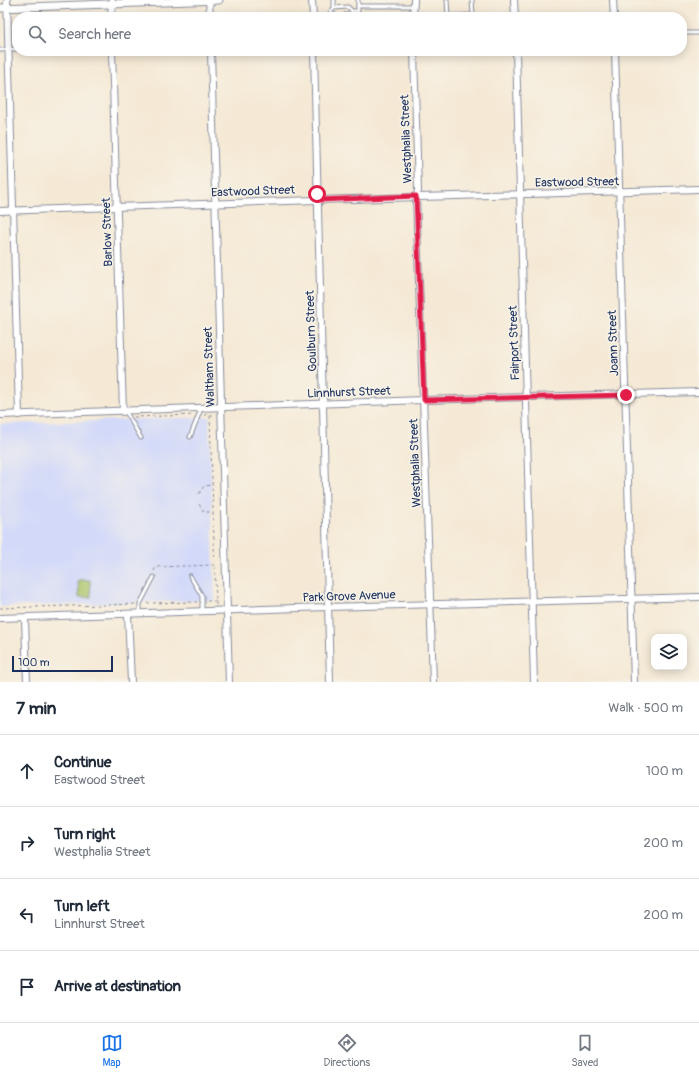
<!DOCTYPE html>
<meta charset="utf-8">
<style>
:root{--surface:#fff;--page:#f6f6f7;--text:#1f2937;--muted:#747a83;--line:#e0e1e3;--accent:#1a73e8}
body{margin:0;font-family:Pangolin,sans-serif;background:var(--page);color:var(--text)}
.controls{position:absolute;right:12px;bottom:12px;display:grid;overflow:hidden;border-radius:8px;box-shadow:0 2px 10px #0003}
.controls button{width:36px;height:36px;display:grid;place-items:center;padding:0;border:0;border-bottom:1px solid var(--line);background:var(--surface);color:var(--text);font:20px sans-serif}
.scale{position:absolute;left:12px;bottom:10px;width:101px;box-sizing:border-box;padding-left:4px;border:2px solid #1b2f5e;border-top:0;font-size:11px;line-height:14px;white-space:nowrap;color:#1b2f5e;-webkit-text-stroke:3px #f7f3e8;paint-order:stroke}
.stop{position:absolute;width:12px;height:12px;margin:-9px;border:3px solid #e11d48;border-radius:50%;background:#fff}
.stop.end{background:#e11d48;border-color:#fff;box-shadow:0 1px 4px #0008}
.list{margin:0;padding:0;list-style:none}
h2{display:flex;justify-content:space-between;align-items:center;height:52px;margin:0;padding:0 16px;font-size:17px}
h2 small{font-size:13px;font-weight:400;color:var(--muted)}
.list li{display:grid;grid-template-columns:26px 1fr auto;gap:12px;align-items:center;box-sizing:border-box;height:72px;padding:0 16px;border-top:1px solid var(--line)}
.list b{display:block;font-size:15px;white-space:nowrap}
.list p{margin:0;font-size:13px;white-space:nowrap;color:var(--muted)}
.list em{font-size:13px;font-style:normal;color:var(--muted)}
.icon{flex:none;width:22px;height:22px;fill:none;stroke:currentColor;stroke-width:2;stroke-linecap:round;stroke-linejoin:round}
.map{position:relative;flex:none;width:699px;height:682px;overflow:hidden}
.search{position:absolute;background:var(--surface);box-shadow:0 2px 10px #0003;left:12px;right:12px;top:12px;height:44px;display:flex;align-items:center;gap:10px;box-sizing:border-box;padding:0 14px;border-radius:16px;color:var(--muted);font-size:15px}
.sheet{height:340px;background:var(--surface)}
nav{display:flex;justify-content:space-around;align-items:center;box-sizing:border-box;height:56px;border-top:1px solid var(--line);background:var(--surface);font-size:11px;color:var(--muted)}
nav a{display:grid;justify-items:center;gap:2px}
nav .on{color:var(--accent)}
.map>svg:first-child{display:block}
.built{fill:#d2d9f9}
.green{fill:#aec76d;stroke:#647b66}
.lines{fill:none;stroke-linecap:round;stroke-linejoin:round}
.service-casing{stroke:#888c9a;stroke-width:5}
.minor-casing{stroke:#888c9a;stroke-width:8}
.tertiary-casing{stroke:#888c9a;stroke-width:9}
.path{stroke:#888c9a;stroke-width:1;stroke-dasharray:3 3;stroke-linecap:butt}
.service{stroke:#fff;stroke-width:3}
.minor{stroke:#fff;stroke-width:6}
.tertiary{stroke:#fff;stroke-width:7}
.route{stroke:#e11d48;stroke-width:5}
.labels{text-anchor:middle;stroke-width:3;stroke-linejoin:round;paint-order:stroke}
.street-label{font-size:12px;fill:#1b2f5e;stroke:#f7f3e8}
</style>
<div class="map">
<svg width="699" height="682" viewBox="0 0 699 682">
<rect width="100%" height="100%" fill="#f7f3e8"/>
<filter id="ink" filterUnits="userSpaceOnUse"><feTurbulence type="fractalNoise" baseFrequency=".025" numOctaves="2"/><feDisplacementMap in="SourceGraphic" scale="8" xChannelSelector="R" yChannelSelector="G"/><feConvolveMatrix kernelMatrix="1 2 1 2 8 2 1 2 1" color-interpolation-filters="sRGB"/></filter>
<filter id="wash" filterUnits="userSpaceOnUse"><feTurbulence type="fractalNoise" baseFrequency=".012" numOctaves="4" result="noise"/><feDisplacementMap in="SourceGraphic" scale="16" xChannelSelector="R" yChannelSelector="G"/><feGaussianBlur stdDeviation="0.9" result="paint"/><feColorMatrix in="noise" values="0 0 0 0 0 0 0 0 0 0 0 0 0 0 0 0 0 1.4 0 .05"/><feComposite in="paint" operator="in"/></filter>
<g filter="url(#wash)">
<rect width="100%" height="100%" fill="#f5e9d5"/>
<path class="built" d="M209,417L215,600L0,607V424Z"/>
<path class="green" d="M78,580H90L91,597H79Z"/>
</g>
<g filter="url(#ink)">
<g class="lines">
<defs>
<g id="service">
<path d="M334,0V8L329,14L335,15"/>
<path d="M447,0L448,16L473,15L472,0"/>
<path d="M358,6H413"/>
<path d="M334,8L348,7L352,11L349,15H345"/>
<path d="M352,11H358V0"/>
<path d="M313,17H326"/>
<path d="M682,33H699"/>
<path d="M0,50L17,49"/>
<path d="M126,412L141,438"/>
<path d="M190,437L201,409"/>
<path d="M190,576L202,596V612"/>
<path d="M140,614V604L154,577"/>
</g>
<g id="minor">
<path d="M7,0L19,415"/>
<path d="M209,0L210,17"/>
<path d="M312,0L313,17"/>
<path d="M514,0L515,17"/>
<path d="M613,0L614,17"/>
<path d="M111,17L112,0"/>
<path d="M413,17L414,0"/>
<path d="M112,51L123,412"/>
<path d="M211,51L229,682"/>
<path d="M314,51L330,682"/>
<path d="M414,51L418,191L416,197L433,682"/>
<path d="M516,51L534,682"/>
<path d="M615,51L634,682"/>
<path d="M0,211L317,200L699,189"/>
<path d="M0,415L424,400L699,392"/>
<path d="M128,614L131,682"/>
<path d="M0,618L327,607L699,597"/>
<path d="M25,618L27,682"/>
</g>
<path id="tertiary" d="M0,8L219,0"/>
</defs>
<use href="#service" class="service-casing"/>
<use href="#minor" class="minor-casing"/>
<use href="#tertiary" class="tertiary-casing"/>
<g class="path">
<path d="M204,415H215"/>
<path d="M210,416L216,605"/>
<path d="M134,417L193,415"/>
<path d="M199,494L204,486L212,485"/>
<path d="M199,504L204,512H212"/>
<path d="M154,571L156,567L214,565"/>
<path d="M207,601H219"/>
<path d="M147,603L197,602"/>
<path d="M0,608L136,604"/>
</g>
<use href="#service" class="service"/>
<use href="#minor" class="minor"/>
<use href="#tertiary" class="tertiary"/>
</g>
</g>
<g class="lines" filter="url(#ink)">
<path class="route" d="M317,194L318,200L416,196L424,400L626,395"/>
</g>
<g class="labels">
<g class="street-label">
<text transform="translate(406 139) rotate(-92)" y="4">Westphalia Street</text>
<text transform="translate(577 182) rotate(-1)" y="4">Eastwood Street</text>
<text transform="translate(253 191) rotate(-2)" y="4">Eastwood Street</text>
<text transform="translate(107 232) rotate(-92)" y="4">Barlow Street</text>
<text transform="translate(311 331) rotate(-92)" y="4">Goulburn Street</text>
<text transform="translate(514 343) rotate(-92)" y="4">Fairport Street</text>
<text transform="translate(613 343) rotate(-92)" y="4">Joann Street</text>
<text transform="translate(209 367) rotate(-92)" y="4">Waltham Street</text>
<text transform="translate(349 392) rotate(-2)" y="4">Linnhurst Street</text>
<text transform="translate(415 463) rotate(-92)" y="4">Westphalia Street</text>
<text transform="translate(349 596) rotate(-2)" y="4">Park Grove Avenue</text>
</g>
</g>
</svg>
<div class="controls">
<button><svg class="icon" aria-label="layers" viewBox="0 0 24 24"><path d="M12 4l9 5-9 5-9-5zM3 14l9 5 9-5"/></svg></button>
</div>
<div class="scale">100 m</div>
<div class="stop" style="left:317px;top:194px"></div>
<div class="stop end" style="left:626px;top:395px"></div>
<div class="search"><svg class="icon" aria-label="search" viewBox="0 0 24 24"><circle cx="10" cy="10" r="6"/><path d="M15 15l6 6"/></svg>Search here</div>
</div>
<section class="sheet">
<h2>7 min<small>Walk · 500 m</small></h2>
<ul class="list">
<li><svg class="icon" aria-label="ahead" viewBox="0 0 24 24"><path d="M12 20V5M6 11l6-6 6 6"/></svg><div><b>Continue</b><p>Eastwood Street</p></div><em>100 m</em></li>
<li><svg class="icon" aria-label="right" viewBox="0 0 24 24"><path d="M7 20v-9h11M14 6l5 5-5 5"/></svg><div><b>Turn right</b><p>Westphalia Street</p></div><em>200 m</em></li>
<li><svg class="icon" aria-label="left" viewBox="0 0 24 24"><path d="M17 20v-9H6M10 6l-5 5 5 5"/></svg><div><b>Turn left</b><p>Linnhurst Street</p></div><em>200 m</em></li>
<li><svg class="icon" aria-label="arrive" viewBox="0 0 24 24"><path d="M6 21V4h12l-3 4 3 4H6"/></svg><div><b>Arrive at destination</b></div></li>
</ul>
</section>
<nav>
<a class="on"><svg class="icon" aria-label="map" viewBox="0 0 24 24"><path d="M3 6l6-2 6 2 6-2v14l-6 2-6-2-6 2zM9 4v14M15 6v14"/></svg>Map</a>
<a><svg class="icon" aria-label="directions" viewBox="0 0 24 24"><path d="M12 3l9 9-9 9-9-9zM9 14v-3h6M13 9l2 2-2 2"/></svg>Directions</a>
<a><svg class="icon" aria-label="saved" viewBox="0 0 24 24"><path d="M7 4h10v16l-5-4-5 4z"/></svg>Saved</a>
</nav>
